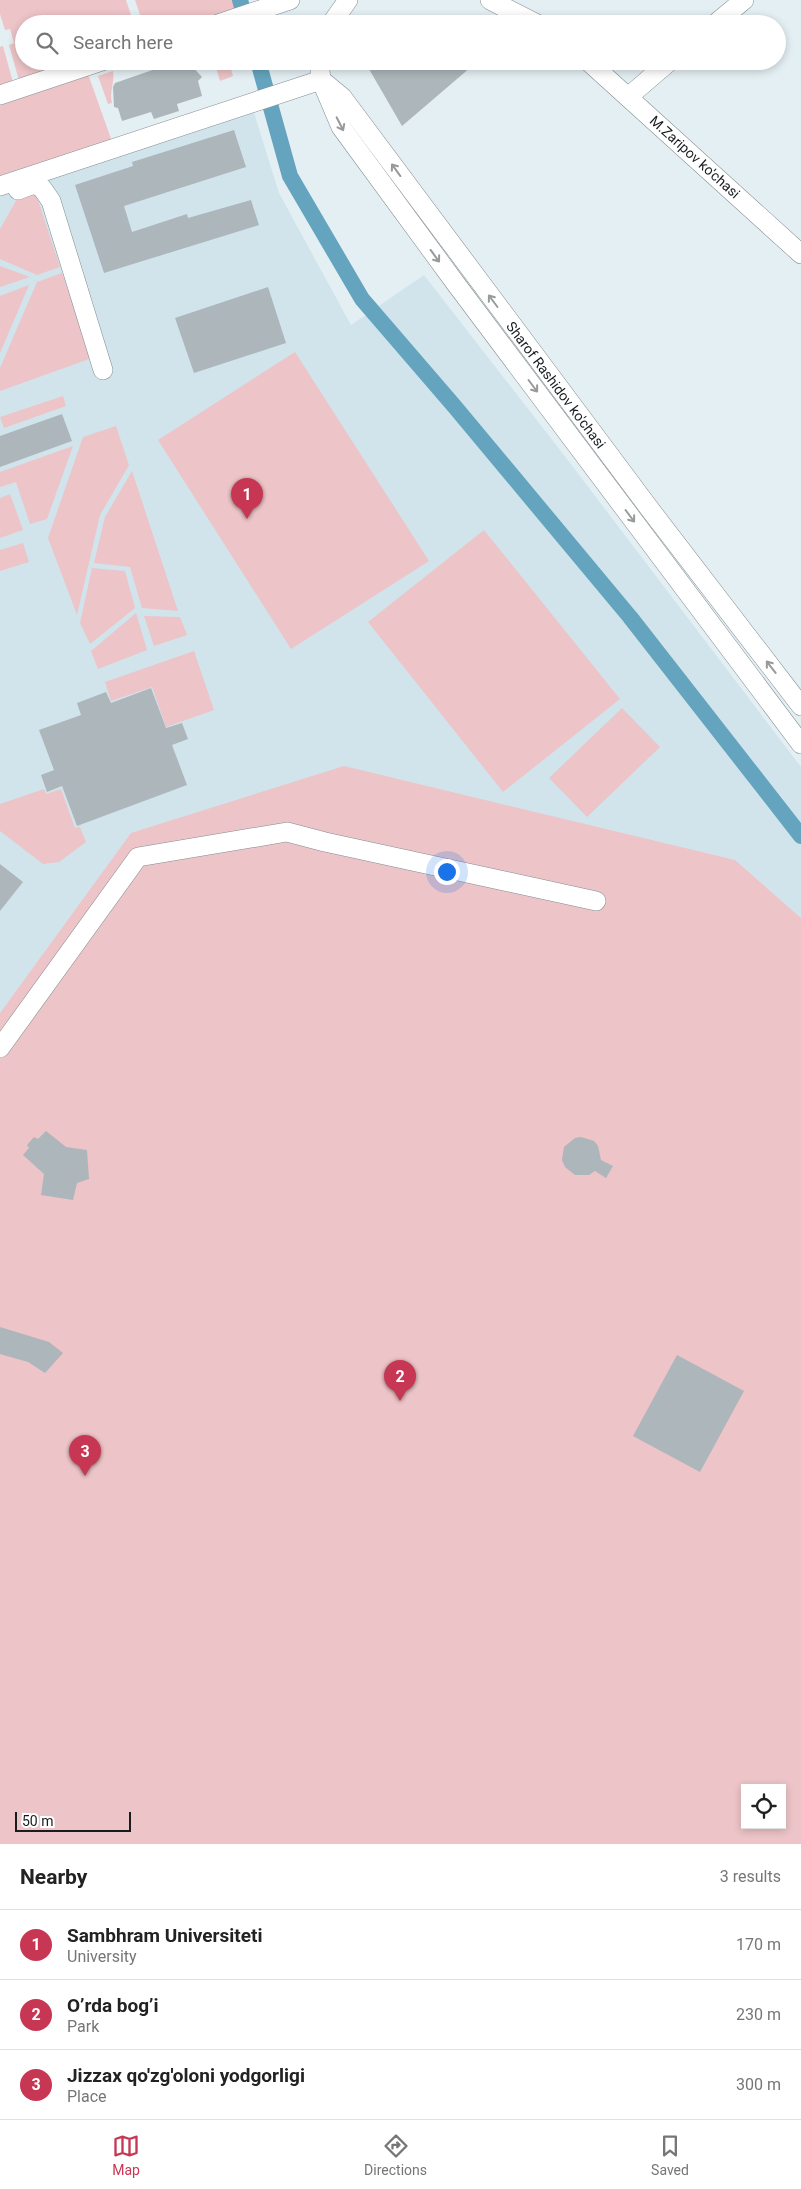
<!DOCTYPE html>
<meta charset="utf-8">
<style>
:root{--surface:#fff;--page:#f6f6f6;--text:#222;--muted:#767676;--line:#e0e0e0;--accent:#c73753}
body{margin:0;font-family:Roboto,sans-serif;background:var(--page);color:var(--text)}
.controls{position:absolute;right:15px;bottom:15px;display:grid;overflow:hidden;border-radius:0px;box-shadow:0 2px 8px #0003}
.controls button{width:45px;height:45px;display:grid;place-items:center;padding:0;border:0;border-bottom:1px solid var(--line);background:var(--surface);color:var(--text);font:25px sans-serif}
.scale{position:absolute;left:15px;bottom:12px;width:116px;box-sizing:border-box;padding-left:5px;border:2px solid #181c1e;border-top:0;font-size:14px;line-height:18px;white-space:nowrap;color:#181c1e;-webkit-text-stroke:4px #fff;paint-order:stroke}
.you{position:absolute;left:446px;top:871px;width:18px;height:18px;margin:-12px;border:4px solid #fff;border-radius:50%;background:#1a73e8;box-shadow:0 0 0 8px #1a73e833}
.badge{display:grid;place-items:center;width:32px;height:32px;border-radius:50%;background:var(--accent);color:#fff;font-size:16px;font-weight:700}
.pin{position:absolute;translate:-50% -41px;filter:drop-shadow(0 1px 2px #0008)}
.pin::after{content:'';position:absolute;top:26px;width:18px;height:15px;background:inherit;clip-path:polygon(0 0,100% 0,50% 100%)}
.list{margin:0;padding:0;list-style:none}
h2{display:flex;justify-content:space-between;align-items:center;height:65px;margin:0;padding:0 20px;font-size:21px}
h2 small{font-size:16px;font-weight:400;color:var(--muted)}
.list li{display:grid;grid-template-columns:32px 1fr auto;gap:15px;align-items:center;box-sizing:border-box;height:70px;padding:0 20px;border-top:1px solid var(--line)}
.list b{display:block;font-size:19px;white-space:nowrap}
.list p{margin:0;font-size:16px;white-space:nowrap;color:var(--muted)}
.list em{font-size:16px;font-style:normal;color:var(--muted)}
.icon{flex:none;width:28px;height:28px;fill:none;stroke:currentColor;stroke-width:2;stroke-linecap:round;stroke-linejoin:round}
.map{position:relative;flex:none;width:801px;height:1844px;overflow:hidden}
.search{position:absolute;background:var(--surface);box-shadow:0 2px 8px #0003;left:15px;right:15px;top:15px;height:55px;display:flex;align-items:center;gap:12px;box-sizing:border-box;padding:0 18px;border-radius:28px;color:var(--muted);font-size:19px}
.sheet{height:275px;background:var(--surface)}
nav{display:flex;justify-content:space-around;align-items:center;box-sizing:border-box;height:70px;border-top:1px solid var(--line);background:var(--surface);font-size:14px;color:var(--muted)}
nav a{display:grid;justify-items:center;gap:2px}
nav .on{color:var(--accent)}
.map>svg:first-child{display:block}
.built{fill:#d1e4ec}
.green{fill:#edc4c7;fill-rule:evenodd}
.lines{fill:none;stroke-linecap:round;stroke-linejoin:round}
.canal{stroke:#64a4be;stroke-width:16}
.building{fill:#acb6bb}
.minor-casing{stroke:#828c90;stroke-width:20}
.minor{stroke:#fff;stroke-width:19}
.oneway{stroke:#97999a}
.labels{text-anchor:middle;stroke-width:4.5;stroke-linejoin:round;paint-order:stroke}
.street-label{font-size:14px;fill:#181c1e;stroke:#fff}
</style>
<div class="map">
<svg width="801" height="1844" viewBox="0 0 801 1844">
<rect width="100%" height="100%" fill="#e4eff3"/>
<path class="built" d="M252,106L279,193L351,325L424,275L567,459L801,767V918L753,876L131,834L0,1013V191Z"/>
<g class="green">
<path d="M0,0H126L134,24H24V61H88L20,84L9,45L14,43L10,29L5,30L0,14Z"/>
<path d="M135,0H234L238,9L192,24H143Z"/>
<path d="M3,46L14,86L0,91V47Z"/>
<path d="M214,61H229L233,76L220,81Z"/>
<path d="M113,71C115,83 109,91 112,103L108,104L98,76Z"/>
<path d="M88,74L115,150L0,190V103Z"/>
<path d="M34,188L60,267L37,275L0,259V229L21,192Z"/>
<path d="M0,266L30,277L0,287Z"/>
<path d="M62,273L92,358L0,391V368L37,282Z"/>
<path d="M29,285L0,353V296Z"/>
<path d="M295,352L429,561L291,649L158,440Z"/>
<path d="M63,396L66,406L4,428L0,417Z"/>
<path d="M116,426L129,465L100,515L77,615L48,538L83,437Z"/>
<path d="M73,446L47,519L30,524L16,482L0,487V472Z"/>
<path d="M132,471L178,611L142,608L130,567L94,563L105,517Z"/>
<path d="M10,494L23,530L0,538V498Z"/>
<path d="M484,530L620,699L503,792L368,622Z"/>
<path d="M23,543L29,562L0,571V550Z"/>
<path d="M92,568L125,571L135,608L90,644L80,623Z"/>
<path d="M136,613L147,650L98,669L91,651Z"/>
<path d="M144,616L180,617L187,635L154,646Z"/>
<path d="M194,651L214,710L166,727L152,687L111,701L105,682Z"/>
<path d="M622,708L660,747L587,817L549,778Z"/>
<path d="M344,766L735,860L801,918V1844H0V1013L131,833ZM745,1788H782V1825H745Z"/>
<path d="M44,789L46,794L61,789L75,828L80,827L86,842L59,862L43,864L0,831V804Z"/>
</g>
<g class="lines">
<g class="canal">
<path d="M240,0L247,24"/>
<path d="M258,61L290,176L362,299L455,407L630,617L801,836"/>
</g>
</g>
<g class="building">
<path d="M379,61H478L402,126L369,69Z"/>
<path d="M188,62L202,77L198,81L202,96L177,104L179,111L154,119L151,112L122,121L118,108L114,107L113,87L115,83L164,66L166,68Z"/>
<path d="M234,130L246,167L124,206L132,232L187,214L188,218L251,200L259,225L104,273L75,185L133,166L132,162Z"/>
<path d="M268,287L286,343L194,373L175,318Z"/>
<path d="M62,414L72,441L0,467V436Z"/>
<path d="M151,688L166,728L182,723L188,739L172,745L187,785L77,826L62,786L47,792L41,775L54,770L39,730L81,715L77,703L106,692L111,703Z"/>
<path d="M0,864L23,882L0,911Z"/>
<path d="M46,1131L66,1147L87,1150L89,1179L77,1183L73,1200L41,1195L44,1174L23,1155L29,1148L27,1145L34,1137L38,1139Z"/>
<path d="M581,1137L594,1141L598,1146L601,1160L613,1166L606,1178L595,1171L589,1175H575L565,1167L562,1160L564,1147L575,1138Z"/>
<path d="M0,1327L49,1342L63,1353L45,1373L28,1362L0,1354Z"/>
<path d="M677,1355L744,1391L700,1472L633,1436Z"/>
</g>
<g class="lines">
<defs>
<g id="minor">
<path d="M490,0L537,24"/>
<path d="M218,24L290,0"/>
<path d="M331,24L348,0"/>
<path d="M715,24L744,0"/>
<path d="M319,61L321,80L341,127L456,284L801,744"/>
<path d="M588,61L801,254"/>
<path d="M325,83L342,97L649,508L801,706"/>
<path d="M0,95L102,61"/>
<path d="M628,97L670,61"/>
<path d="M0,186L321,80"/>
<path d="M18,190L34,184L42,188L51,201L103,370"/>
<path d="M0,1048L138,857L287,832L325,842L596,901"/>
</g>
</defs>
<use href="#minor" class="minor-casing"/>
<use href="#minor" class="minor"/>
</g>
<defs><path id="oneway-shaft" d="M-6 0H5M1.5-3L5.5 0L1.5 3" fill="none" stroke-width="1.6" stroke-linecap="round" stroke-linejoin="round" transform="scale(1.25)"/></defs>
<g class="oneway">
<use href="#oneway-shaft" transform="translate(340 124) rotate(63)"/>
<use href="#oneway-shaft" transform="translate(396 170) rotate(-126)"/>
<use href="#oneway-shaft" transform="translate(435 256) rotate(54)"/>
<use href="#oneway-shaft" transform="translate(493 301) rotate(-127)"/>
<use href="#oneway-shaft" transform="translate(533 386) rotate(53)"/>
<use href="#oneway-shaft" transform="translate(630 516) rotate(53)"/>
<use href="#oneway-shaft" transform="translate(771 667) rotate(-128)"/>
</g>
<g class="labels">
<g class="street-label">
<text transform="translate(695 157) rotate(42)" y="5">M.Zaripov ko'chasi</text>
<text transform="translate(556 385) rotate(53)" y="5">Sharof Rashidov ko'chasi</text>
</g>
</g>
</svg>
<div class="controls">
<button><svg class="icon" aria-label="locate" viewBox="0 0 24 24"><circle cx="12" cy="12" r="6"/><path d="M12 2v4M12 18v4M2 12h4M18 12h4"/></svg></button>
</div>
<div class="scale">50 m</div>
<div class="you"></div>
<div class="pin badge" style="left:247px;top:519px">1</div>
<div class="pin badge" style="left:400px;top:1401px">2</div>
<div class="pin badge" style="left:85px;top:1476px">3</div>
<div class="search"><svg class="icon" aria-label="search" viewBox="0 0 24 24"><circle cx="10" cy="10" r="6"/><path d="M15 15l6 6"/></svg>Search here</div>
</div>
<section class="sheet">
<h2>Nearby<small>3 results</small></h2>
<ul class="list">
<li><span class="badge">1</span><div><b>Sambhram Universiteti</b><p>University</p></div><em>170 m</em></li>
<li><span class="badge">2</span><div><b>O’rda bog’i</b><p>Park</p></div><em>230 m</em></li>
<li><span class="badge">3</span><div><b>Jizzax qo'zg'oloni yodgorligi</b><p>Place</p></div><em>300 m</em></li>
</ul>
</section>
<nav>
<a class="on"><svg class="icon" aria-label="map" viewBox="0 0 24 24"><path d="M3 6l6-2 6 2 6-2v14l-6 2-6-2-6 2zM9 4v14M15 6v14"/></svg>Map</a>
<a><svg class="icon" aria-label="directions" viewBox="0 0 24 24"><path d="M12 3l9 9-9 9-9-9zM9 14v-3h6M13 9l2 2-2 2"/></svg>Directions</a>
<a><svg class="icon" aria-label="saved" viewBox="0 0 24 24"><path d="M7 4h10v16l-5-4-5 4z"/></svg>Saved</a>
</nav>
